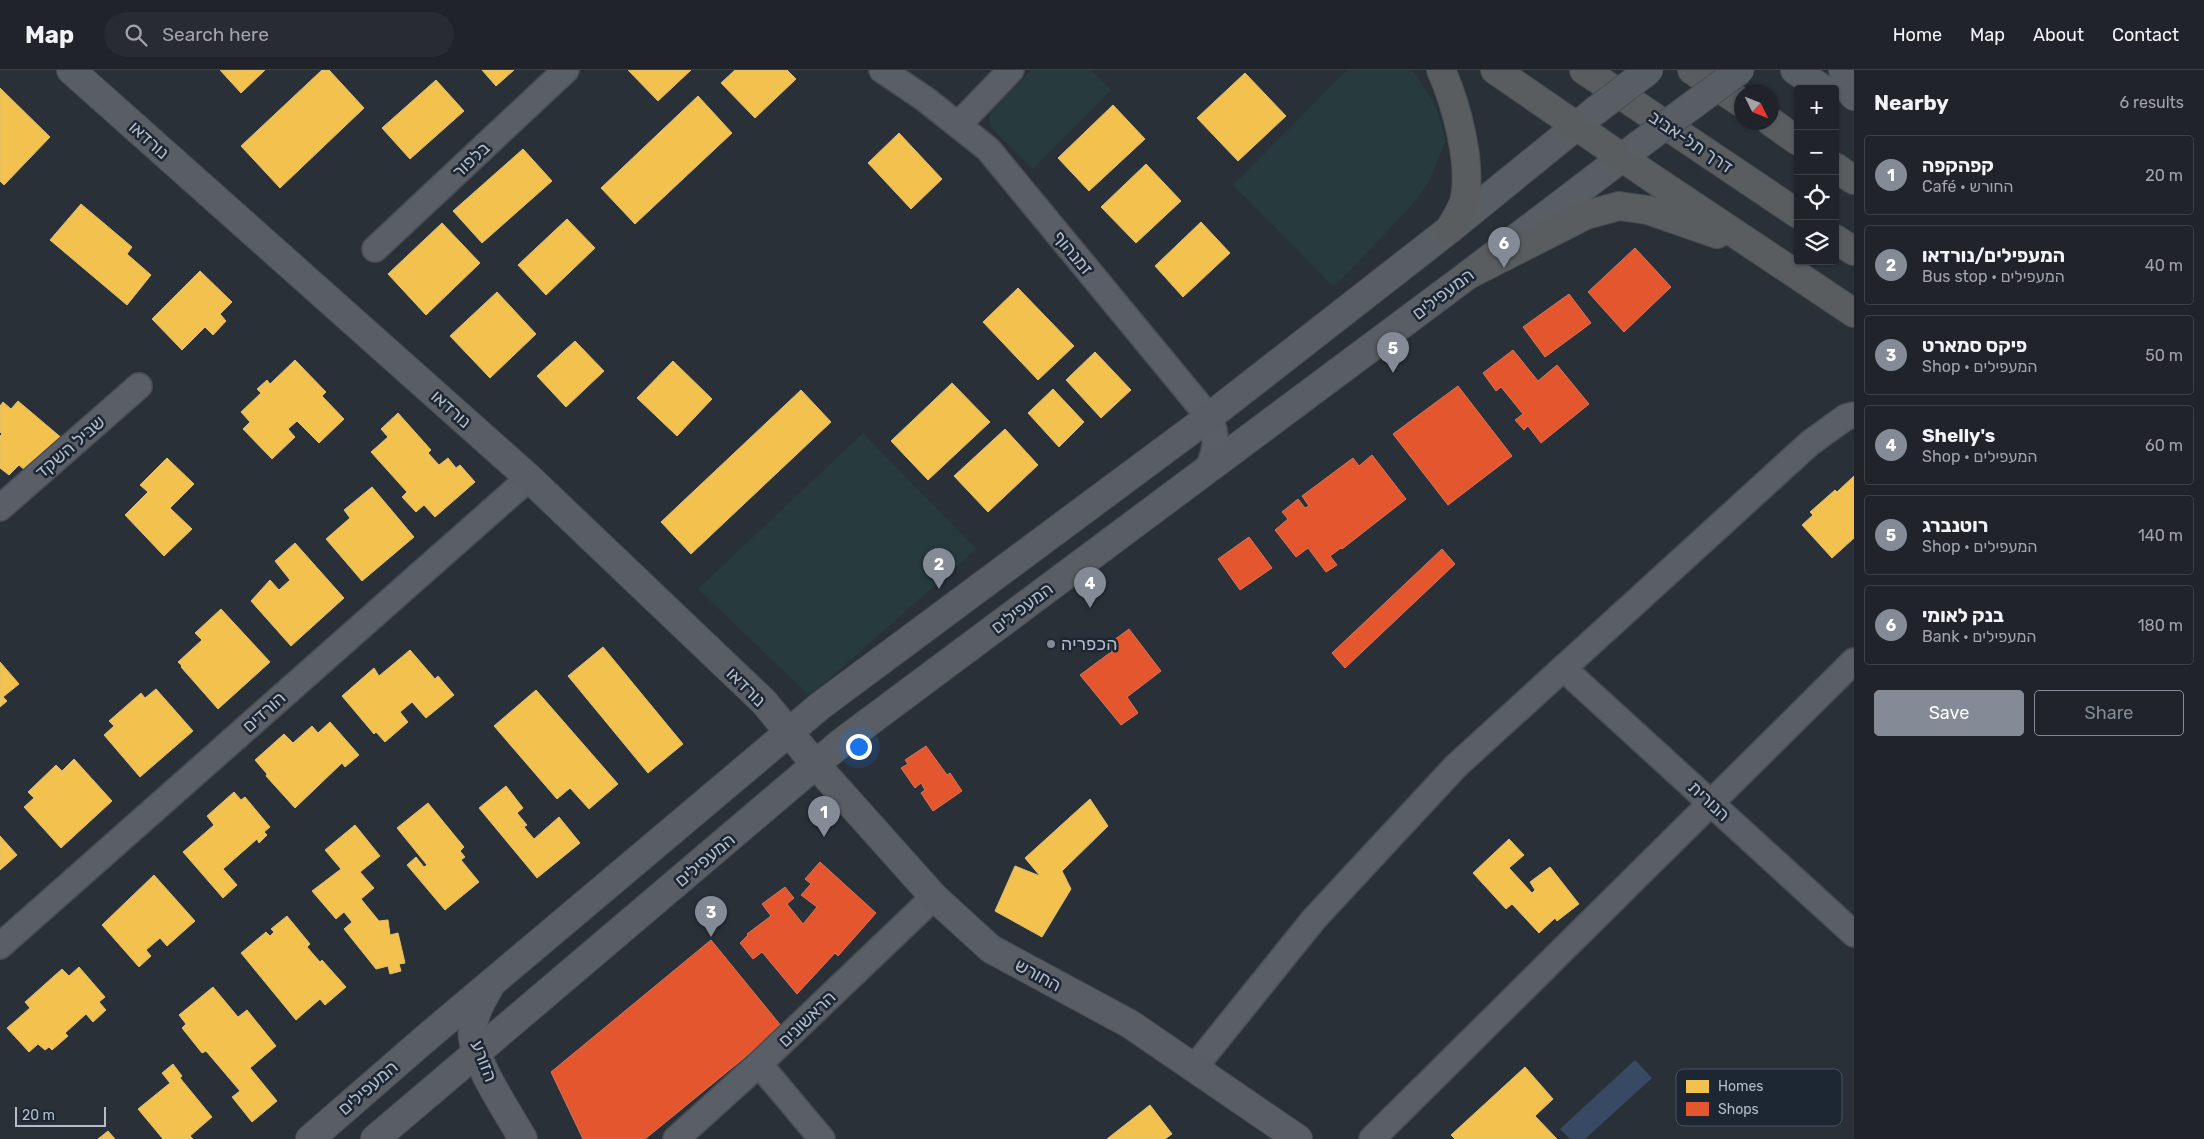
<!DOCTYPE html>
<meta charset="utf-8">
<style>
:root{--surface:#20242a;--page:#282c32;--text:#f1f3f6;--muted:#a2a4a8;--line:#3d4147;--accent:#848b96}
body{margin:0;font-family:Rubik,"Noto Sans Hebrew",sans-serif;background:var(--page);color:var(--text)}
.controls{position:absolute;right:15px;top:15px;display:grid;overflow:hidden;border-radius:5px;box-shadow:0 1px 4px #0004}
.controls button{width:45px;height:45px;display:grid;place-items:center;padding:0;border:0;border-bottom:1px solid var(--line);background:var(--surface);color:var(--text);font:25px sans-serif}
.compass{position:absolute;left:1734px;top:15px;width:45px;height:45px;border-radius:50%;background:var(--surface);box-shadow:0 1px 4px #0004;rotate:133deg}
.scale{position:absolute;left:15px;bottom:12px;width:91px;box-sizing:border-box;padding-left:5px;border:2px solid #b4bcc9;border-top:0;font-size:14px;line-height:18px;white-space:nowrap;color:#b4bcc9;-webkit-text-stroke:4px #1d2633;paint-order:stroke}
.you{position:absolute;left:858px;top:676px;width:18px;height:18px;margin:-12px;border:4px solid #fff;border-radius:50%;background:#1a73e8;box-shadow:0 0 0 8px #1a73e833}
.badge{display:grid;place-items:center;width:32px;height:32px;border-radius:50%;background:var(--accent);color:#fff;font-size:16px;font-weight:700}
.pin{position:absolute;translate:-50% -41px;filter:drop-shadow(0 1px 2px #0008)}
.pin::after{content:'';position:absolute;top:26px;width:18px;height:15px;background:inherit;clip-path:polygon(0 0,100% 0,50% 100%)}
.list{margin:0;padding:0;list-style:none}
h2{display:flex;justify-content:space-between;align-items:center;height:65px;margin:0;padding:0 20px;font-size:21px}
h2 small{font-size:16px;font-weight:400;color:var(--muted)}
.list li{display:grid;grid-template-columns:32px 1fr auto;gap:15px;align-items:center;box-sizing:border-box;height:80px;margin:0 10px 10px;padding:0 10px;border:1px solid var(--line);border-radius:5px}
.list b{display:block;font-size:19px;white-space:nowrap}
.list p{margin:0;font-size:16px;white-space:nowrap;color:var(--muted)}
.list em{font-size:16px;font-style:normal;color:var(--muted)}
.actions{display:flex;gap:10px;padding:15px 20px}
.actions a{flex:1;padding:11px 0;border:1px solid var(--accent);border-radius:5px;text-align:center;font-size:18px;color:var(--accent)}
.actions .main{background:var(--accent);color:#fff}
.icon{flex:none;width:28px;height:28px;fill:none;stroke:currentColor;stroke-width:2;stroke-linecap:round;stroke-linejoin:round}
.map{position:relative;flex:none;width:1854px;height:1069px;overflow:hidden}
header{display:flex;align-items:center;gap:30px;box-sizing:border-box;height:70px;padding:0 25px;background:var(--surface);border-bottom:1px solid var(--line)}
header strong{font-size:24px}
nav{display:flex;gap:28px;margin-inline-start:auto;font-size:18px}
.search{width:350px;height:45px;background:var(--page);display:flex;align-items:center;gap:12px;box-sizing:border-box;padding:0 18px;border-radius:28px;color:var(--muted);font-size:19px}
main{display:flex}
aside{flex:1;background:var(--surface)}
.map>svg:first-child{display:block}
.green{fill:#273a3e}
.water{fill:#384963}
.homes{fill:#f2c14e;stroke:#dfc073}
.shops{fill:#e4572e;stroke:#d6755c}
.lines{fill:none;stroke-linecap:round;stroke-linejoin:round}
.street-casing{stroke:#484c53;stroke-width:28}
.secondary-casing{stroke:#484c53;stroke-width:30}
.highway-casing{stroke:#474c53;stroke-width:30}
.street{stroke:#5a5e66;stroke-width:25}
.secondary{stroke:#595d64;stroke-width:28}
.highway{stroke:#5a5d60;stroke-width:28}
.secondary-bridge-casing{stroke:#484c53;stroke-width:30;stroke-linecap:butt}
.secondary-bridge{stroke:#595d64;stroke-width:28}
.poi-dot{fill:#848b96;stroke:#1d2633;stroke-width:2}
.labels{text-anchor:middle;stroke-width:5;stroke-linejoin:round;paint-order:stroke}
.street-label{font-size:18px;fill:#b4bcc9;stroke:#1d2633}
.poi-label{font-size:18px;fill:#b4bcc9;stroke:#1d2633;text-anchor:start}
.key{fill:#1d2633;stroke:#4a5360;stroke-width:1}
.key-label{font-size:14px;fill:#b4bcc9}
</style>
<header>
<strong>Map</strong>
<div class="search"><svg class="icon" aria-label="search" viewBox="0 0 24 24"><circle cx="10" cy="10" r="6"/><path d="M15 15l6 6"/></svg>Search here</div>
<nav><a>Home</a><a>Map</a><a>About</a><a>Contact</a></nav>
</header>
<main>
<div class="map">
<svg width="1854" height="1069" viewBox="0 0 1854 1069">
<rect width="100%" height="100%" fill="#2a3038"/>
<g class="green">
<path d="M1032,0H1091L1111,20L1033,99L992,58L989,50L991,41Z"/>
<path d="M1347,0H1411L1415,3L1436,36L1446,71L1428,113L1412,135L1334,217L1233,115Z"/>
<path d="M863,363L976,479L810,626L698,519Z"/>
</g>
<path class="water" d="M1635,990L1652,1008L1585,1069H1570L1560,1059Z"/>
<g class="homes">
<path d="M220,0H265L241,23Z"/>
<path d="M322,0H329L364,38L280,118L241,76Z"/>
<path d="M482,0H514L496,16Z"/>
<path d="M628,0H691L658,31Z"/>
<path d="M735,0H787L796,9L755,48L721,13Z"/>
<path d="M1245,3L1286,46L1238,91L1197,48Z"/>
<path d="M436,10L464,41L410,89L382,58Z"/>
<path d="M0,18L50,67L4,115L0,111Z"/>
<path d="M698,26L732,63L635,154L601,118Z"/>
<path d="M1113,35L1145,69L1089,121L1058,88Z"/>
<path d="M899,63L942,109L911,139L868,93Z"/>
<path d="M523,79L552,111L482,173L453,141Z"/>
<path d="M1146,94L1181,131L1136,173L1101,137Z"/>
<path d="M81,134L132,177L127,184L151,205L127,235L50,170Z"/>
<path d="M567,149L595,178L546,225L518,195Z"/>
<path d="M1201,152L1230,183L1183,227L1155,196Z"/>
<path d="M442,153L480,193L426,245L388,204Z"/>
<path d="M200,201L232,232L220,244L226,251L213,265L205,257L182,280L152,249Z"/>
<path d="M1018,218L1074,276L1038,310L983,252Z"/>
<path d="M497,222L536,264L490,308L450,266Z"/>
<path d="M575,271L604,301L566,337L537,306Z"/>
<path d="M1095,282L1131,320L1101,348L1066,310Z"/>
<path d="M295,290L326,322L322,326L344,349L319,373L297,351L288,359L295,367L272,389L243,359L250,352L241,342L261,323L257,319L267,310L270,314Z"/>
<path d="M673,291L712,329L677,366L637,328Z"/>
<path d="M952,313L990,352L928,410L891,371Z"/>
<path d="M1053,319L1084,352L1059,377L1028,343Z"/>
<path d="M801,320L831,352L691,484L661,452Z"/>
<path d="M18,331L64,370L33,407L19,395L9,405L0,398V366L2,364L0,362V336L3,332L11,339Z"/>
<path d="M398,343L431,380L428,383L439,395L448,388L456,398L460,395L475,412L435,447L424,435L416,442L402,427L407,422L371,382L388,367L381,359Z"/>
<path d="M1005,359L1038,395L988,442L954,406Z"/>
<path d="M167,388L194,414L170,438L192,459L164,486L125,445L148,422L140,415Z"/>
<path d="M1854,406V468L1832,488L1802,455L1813,445L1810,442L1835,420L1837,422Z"/>
<path d="M372,417L414,467L362,511L326,469L350,448L344,440Z"/>
<path d="M295,473L344,528L291,576L251,531L270,510L279,520L290,510L275,491Z"/>
<path d="M221,539L270,592L218,639L181,597L182,596L178,592L202,570L195,563Z"/>
<path d="M603,577L683,674L648,703L568,606Z"/>
<path d="M410,580L435,609L438,606L454,625L426,648L412,632L400,642L408,652L385,672L376,662L374,664L342,626L374,598L379,606Z"/>
<path d="M0,592L19,614L3,627L7,631L0,637Z"/>
<path d="M156,619L193,661L140,707L104,665L114,656L109,651L141,623L145,628Z"/>
<path d="M536,620L618,714L589,739L570,718L557,729L494,656Z"/>
<path d="M330,652L359,685L345,697L342,693L295,738L266,706L267,704L255,690L284,664L293,673L312,656L318,663Z"/>
<path d="M74,689L112,731L61,778L24,737L34,728L28,722L56,695L62,701Z"/>
<path d="M506,716L523,738L517,743L527,755L524,757L534,769L559,747L580,773L537,808L479,738Z"/>
<path d="M234,722L241,730L245,727L270,757L264,762L267,765L259,773L257,769L223,799L237,815L223,828L183,782L214,755L207,746Z"/>
<path d="M1090,729L1108,756L1062,801L1071,819L1042,867L995,841L1015,796L1040,806L1025,788Z"/>
<path d="M428,733L464,777L460,781L465,787L461,790L479,812L445,840L407,795L416,787L424,797L427,795L397,758Z"/>
<path d="M355,755L380,786L360,802L374,818L361,829L379,851L388,850L390,865L398,863L405,893L399,894L401,901L390,904L388,896L376,899L344,859L352,852L344,842L336,849L312,821L341,799L325,780Z"/>
<path d="M0,766L17,785L0,800Z"/>
<path d="M1509,769L1524,785L1509,798L1532,823L1535,820L1530,812L1550,797L1579,834L1557,851L1555,848L1539,863L1512,834L1506,839L1473,803Z"/>
<path d="M154,805L195,851L167,876L160,868L146,880L151,886L139,897L102,855Z"/>
<path d="M287,846L310,874L307,877L320,892L322,890L346,917L325,935L320,929L296,950L241,883L266,862L270,866L274,862L271,859Z"/>
<path d="M79,897L105,927L99,932L106,940L93,952L86,944L65,963L68,966L52,980L49,977L45,980L38,974L29,982L7,958L30,938L25,932L62,899L69,906Z"/>
<path d="M213,917L238,947L247,940L276,976L250,998L277,1031L252,1052L232,1027L240,1021L206,981L202,983L182,958L186,954L179,945Z"/>
<path d="M173,994L182,1006L180,1008L212,1047L190,1066L193,1069H163L138,1039L170,1013L162,1003Z"/>
<path d="M1525,997L1553,1029L1535,1046L1557,1069H1455L1451,1065Z"/>
<path d="M1150,1035L1172,1064L1165,1069H1107Z"/>
<path d="M108,1061L115,1069H98Z"/>
</g>
<g class="shops">
<path d="M1635,178L1671,217L1624,262L1588,222Z"/>
<path d="M1569,224L1591,253L1545,287L1523,257Z"/>
<path d="M1513,280L1538,311L1557,295L1589,334L1541,373L1528,356L1524,360L1515,350L1523,344L1501,317L1496,321L1483,303Z"/>
<path d="M1458,316L1512,386L1448,435L1393,364Z"/>
<path d="M1372,385L1406,429L1342,479L1341,478L1330,486L1337,495L1326,502L1308,478L1296,487L1275,460L1288,449L1282,442L1298,429L1305,438L1309,436L1302,426L1353,388L1359,396Z"/>
<path d="M1249,467L1272,498L1240,520L1218,489Z"/>
<path d="M1442,479L1455,494L1345,598L1332,583Z"/>
<path d="M1129,559L1161,601L1127,627L1138,643L1121,655L1080,605L1111,582L1106,576Z"/>
<path d="M926,676L947,705L950,703L962,721L933,741L921,723L925,720L921,713L915,718L901,698L908,694L905,690Z"/>
<path d="M820,792L876,843L838,886L835,883L797,924L762,882L753,889L740,873L748,865L747,864L771,846L762,834L785,817L794,828L787,834L803,854L817,837L801,825L811,814L805,809Z"/>
<path d="M711,870L782,957L645,1069H583L551,1002Z"/>
</g>
<g class="lines">
<defs>
<g id="street">
<path d="M882,0L925,29L988,79L1209,347C1218,366 1217,379 1208,398"/>
<path d="M958,55L1011,0"/>
<path d="M375,179L566,0"/>
<path d="M0,438L139,316"/>
<path d="M1563,598L1854,864"/>
<path d="M0,876L529,408"/>
<path d="M759,994L822,1069"/>
<path d="M1194,998L1314,849L1456,696L1810,373L1846,347L1854,345"/>
<path d="M676,1069L759,994L934,827"/>
<path d="M1372,1069L1854,591"/>
</g>
<g id="secondary">
<path d="M71,0L529,408L764,632L816,695L934,827L991,879L1130,954L1298,1069"/>
<path d="M1795,0L1823,19"/>
<path d="M1843,0L1850,21L1854,26"/>
<path d="M489,918C480,933 470,951 473,969C478,999 508,1042 523,1069"/>
<path d="M310,1069L425,969L820,636L1209,347L1450,159L1595,41"/>
<path d="M375,1069L842,672L1468,205L1640,74"/>
</g>
<g id="highway">
<path d="M1441,0C1456,33 1473,95 1464,132C1461,141 1454,151 1450,159"/>
<path d="M1495,0L1649,106L1854,243"/>
<path d="M1584,0L1798,144"/>
<path d="M1692,0L1742,33"/>
<path d="M1771,52L1798,71"/>
<path d="M1835,97L1854,110"/>
<path d="M1835,169L1854,181"/>
<path d="M1468,205L1586,145L1619,136L1648,140L1717,164"/>
</g>
</defs>
<use href="#street" class="street-casing"/>
<use href="#secondary" class="secondary-casing"/>
<use href="#highway" class="highway-casing"/>
<use href="#street" class="street"/>
<use href="#secondary" class="secondary"/>
<use href="#highway" class="highway"/>
<defs>
<g id="secondary-bridge">
<path d="M1595,41L1649,0"/>
<path d="M1640,74L1740,0"/>
</g>
</defs>
<use href="#secondary-bridge" class="secondary-bridge-casing"/>
<use href="#secondary-bridge" class="secondary-bridge"/>
</g>
<circle class="poi-dot" cx="1051" cy="574" r="5"/>
<g class="labels">
<g class="street-label">
<text transform="translate(149 70) rotate(42)" y="6">נורדאו</text>
<text transform="translate(1691 72) rotate(34)" y="6">דרך תל-אביב</text>
<text transform="translate(471 90) rotate(-43)" y="6">בלפור</text>
<text transform="translate(1073 183) rotate(50)" y="6">זמנהוף</text>
<text transform="translate(1443 224) rotate(-37)" y="6">המעפילים</text>
<text transform="translate(451 339) rotate(42)" y="6">נורדאו</text>
<text transform="translate(70 377) rotate(-41)" y="6">שביל השקד</text>
<text transform="translate(1022 538) rotate(-37)" y="6">המעפילים</text>
<text transform="translate(746 617) rotate(45)" y="6">נורדאו</text>
<text transform="translate(264 642) rotate(-42)" y="6">הורדים</text>
<text transform="translate(1709 731) rotate(43)" y="6">הנורית</text>
<text transform="translate(705 790) rotate(-40)" y="6">המעפילים</text>
<text transform="translate(1038 905) rotate(28)" y="6">החורש</text>
<text transform="translate(807 949) rotate(-44)" y="6">הראשונים</text>
<text transform="translate(484 991) rotate(69)" y="6">הזורע</text>
<text transform="translate(368 1018) rotate(-41)" y="6">המעפילים</text>
</g>
<g class="poi-label">
<text x="1061" y="580">הכפריה</text>
</g>
</g>
<rect x="1676" y="999" width="166" height="57" rx="8" class="key"/>
<rect x="1686" y="1010" width="23" height="13" fill="#f2c14e"/>
<rect x="1686" y="1032" width="23" height="14" fill="#e4572e"/>
<g class="key-label">
<text x="1718" y="1021">Homes</text>
<text x="1718" y="1044">Shops</text>
</g>
</svg>
<div class="controls">
<button>+</button>
<button>−</button>
<button><svg class="icon" aria-label="locate" viewBox="0 0 24 24"><circle cx="12" cy="12" r="6"/><path d="M12 2v4M12 18v4M2 12h4M18 12h4"/></svg></button>
<button><svg class="icon" aria-label="layers" viewBox="0 0 24 24"><path d="M12 4l9 5-9 5-9-5zM3 14l9 5 9-5"/></svg></button>
</div>
<svg class="compass" viewBox="-18 -18 36 36"><path d="M0-13l5 13h-10z" fill="#e53935"/><path d="M0 13l5-13h-10z" fill="#a2a4a8"/></svg>
<div class="scale">20 m</div>
<div class="you"></div>
<div class="pin badge" style="left:824px;top:767px">1</div>
<div class="pin badge" style="left:939px;top:519px">2</div>
<div class="pin badge" style="left:711px;top:867px">3</div>
<div class="pin badge" style="left:1090px;top:538px">4</div>
<div class="pin badge" style="left:1393px;top:303px">5</div>
<div class="pin badge" style="left:1504px;top:198px">6</div>
</div>
<aside>
<h2>Nearby<small>6 results</small></h2>
<ul class="list">
<li><span class="badge">1</span><div><b>קפהקפה</b><p>Café · החורש</p></div><em>20 m</em></li>
<li><span class="badge">2</span><div><b>המעפילים/נורדאו</b><p>Bus stop · המעפילים</p></div><em>40 m</em></li>
<li><span class="badge">3</span><div><b>פיקס סמארט</b><p>Shop · המעפילים</p></div><em>50 m</em></li>
<li><span class="badge">4</span><div><b>Shelly's</b><p>Shop · המעפילים</p></div><em>60 m</em></li>
<li><span class="badge">5</span><div><b>רוטנברג</b><p>Shop · המעפילים</p></div><em>140 m</em></li>
<li><span class="badge">6</span><div><b>בנק לאומי</b><p>Bank · המעפילים</p></div><em>180 m</em></li>
</ul>
<div class="actions"><a class="main">Save</a><a>Share</a></div>
</aside>
</main>
